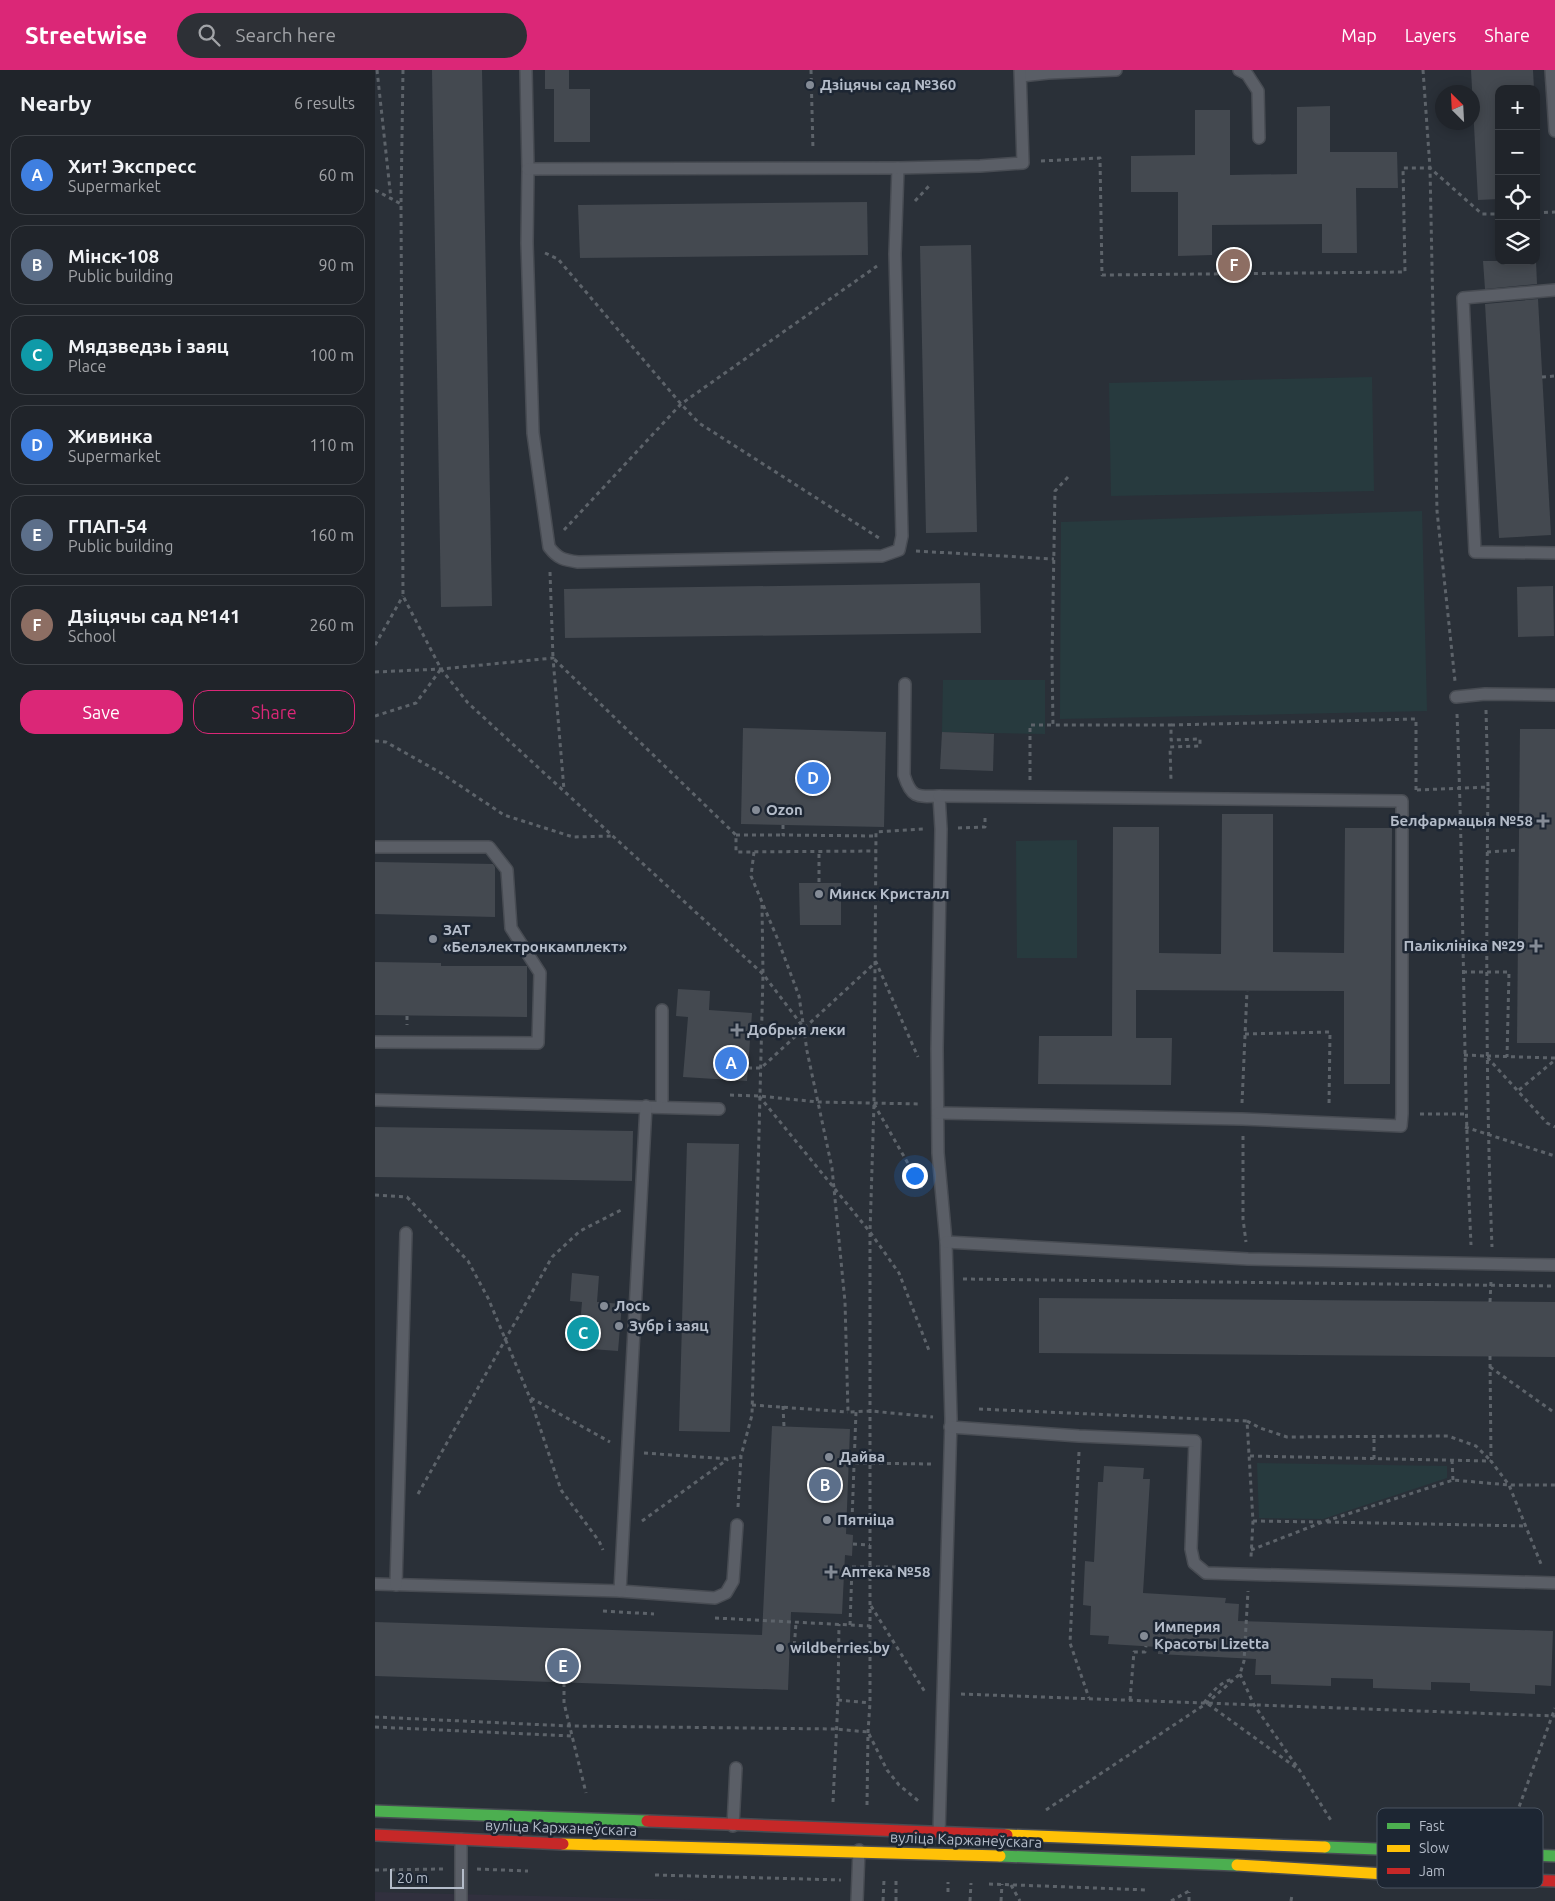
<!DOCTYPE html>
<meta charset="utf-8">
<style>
:root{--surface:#20242a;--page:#2d3036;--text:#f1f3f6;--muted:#a2a4a8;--line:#3d4147;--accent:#db2777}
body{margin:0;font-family:Ubuntu,sans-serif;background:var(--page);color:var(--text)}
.controls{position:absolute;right:15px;top:15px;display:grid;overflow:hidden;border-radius:10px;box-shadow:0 2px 12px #0003}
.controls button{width:45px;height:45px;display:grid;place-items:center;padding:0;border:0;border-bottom:1px solid var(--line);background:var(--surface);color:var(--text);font:25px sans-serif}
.compass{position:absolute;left:1060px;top:15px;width:45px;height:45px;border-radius:50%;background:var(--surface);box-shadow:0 2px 12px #0003;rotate:336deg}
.scale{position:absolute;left:15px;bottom:12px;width:74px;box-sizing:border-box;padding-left:5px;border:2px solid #b4bcc9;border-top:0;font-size:14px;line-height:18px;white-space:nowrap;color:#b4bcc9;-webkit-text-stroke:4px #1d2633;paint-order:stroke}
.you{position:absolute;left:539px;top:1105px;width:18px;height:18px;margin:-12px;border:4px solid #fff;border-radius:50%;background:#1a73e8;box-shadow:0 0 0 8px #1a73e833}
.badge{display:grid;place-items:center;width:32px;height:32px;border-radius:50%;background:var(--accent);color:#fff;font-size:16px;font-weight:700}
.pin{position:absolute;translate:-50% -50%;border:2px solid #fff;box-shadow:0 1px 5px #0006}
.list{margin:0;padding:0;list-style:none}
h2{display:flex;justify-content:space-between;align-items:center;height:65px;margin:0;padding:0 20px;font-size:21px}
h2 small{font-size:16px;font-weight:400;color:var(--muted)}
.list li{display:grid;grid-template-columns:32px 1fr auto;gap:15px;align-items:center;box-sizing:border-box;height:80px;margin:0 10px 10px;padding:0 10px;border:1px solid var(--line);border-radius:15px}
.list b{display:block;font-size:19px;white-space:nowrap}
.list p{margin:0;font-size:16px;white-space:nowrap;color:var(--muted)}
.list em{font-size:16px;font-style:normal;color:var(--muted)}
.actions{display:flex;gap:10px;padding:15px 20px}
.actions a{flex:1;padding:11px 0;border:1px solid var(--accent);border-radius:15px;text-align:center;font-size:18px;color:var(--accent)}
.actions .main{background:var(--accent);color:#fff}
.icon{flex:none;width:28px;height:28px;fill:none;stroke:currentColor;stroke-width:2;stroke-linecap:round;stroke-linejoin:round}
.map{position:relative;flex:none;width:1180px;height:1831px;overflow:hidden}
header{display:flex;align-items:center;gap:30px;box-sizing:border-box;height:70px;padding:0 25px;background:var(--accent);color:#fff}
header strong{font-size:24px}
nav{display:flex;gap:28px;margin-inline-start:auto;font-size:18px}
.search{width:350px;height:45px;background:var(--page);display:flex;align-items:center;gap:12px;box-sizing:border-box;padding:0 18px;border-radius:28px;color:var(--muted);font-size:19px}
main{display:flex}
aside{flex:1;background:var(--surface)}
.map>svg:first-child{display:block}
.medical{fill:#31303e}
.green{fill:#273a3e}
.building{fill:#444950}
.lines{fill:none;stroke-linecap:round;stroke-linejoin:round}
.lane-casing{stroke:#484c53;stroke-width:14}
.fast-casing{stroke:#484c53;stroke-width:14}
.slow-casing{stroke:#484c53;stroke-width:14}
.jam-casing{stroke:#484c53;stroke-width:14}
.path{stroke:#5d636a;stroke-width:3;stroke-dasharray:4 4;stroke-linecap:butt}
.lane{stroke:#5a5e66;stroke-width:11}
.fast{stroke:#4caf50;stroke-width:11}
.slow{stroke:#ffc107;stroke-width:11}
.jam{stroke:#c62828;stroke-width:11}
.poi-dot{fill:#848b96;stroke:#1d2633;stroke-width:2}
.labels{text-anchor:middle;stroke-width:5;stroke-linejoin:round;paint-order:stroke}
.poi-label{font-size:15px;font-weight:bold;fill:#b4bcc9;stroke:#1d2633;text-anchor:start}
.street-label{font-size:15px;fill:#b4bcc9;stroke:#1d2633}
.key{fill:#1d2633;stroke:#4a5360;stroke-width:1}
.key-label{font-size:14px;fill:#b4bcc9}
</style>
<header>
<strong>Streetwise</strong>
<div class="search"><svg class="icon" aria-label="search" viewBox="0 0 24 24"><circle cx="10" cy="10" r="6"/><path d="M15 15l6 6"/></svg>Search here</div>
<nav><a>Map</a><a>Layers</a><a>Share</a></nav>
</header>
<main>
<aside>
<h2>Nearby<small>6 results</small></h2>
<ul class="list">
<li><span class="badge" style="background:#3f7fe0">A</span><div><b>Хит! Экспресс</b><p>Supermarket</p></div><em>60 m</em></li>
<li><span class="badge" style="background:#5c6f8a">B</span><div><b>Мінск-108</b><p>Public building</p></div><em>90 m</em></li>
<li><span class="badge" style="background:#0f9aa8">C</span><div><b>Мядзведзь і заяц</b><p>Place</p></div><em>100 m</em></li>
<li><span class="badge" style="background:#3f7fe0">D</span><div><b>Живинка</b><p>Supermarket</p></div><em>110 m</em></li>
<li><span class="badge" style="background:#5c6f8a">E</span><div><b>ГПАП-54</b><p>Public building</p></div><em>160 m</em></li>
<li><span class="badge" style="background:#8d6e63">F</span><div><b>Дзіцячы сад №141</b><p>School</p></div><em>260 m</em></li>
</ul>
<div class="actions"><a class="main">Save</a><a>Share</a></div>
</aside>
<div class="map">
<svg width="1180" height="1831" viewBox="0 0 1180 1831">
<rect width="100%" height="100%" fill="#2a3038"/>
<path class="medical" d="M0,1822L357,1831H0Z"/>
<g class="green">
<path d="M997,307L999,421L736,426L734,313Z"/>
<path d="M1047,441L1052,641L685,649L686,452Z"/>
<path d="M568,610H670V664L567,662Z"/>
<path d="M702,770V888H642L641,771Z"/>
<path d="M882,1393L1072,1396V1408L948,1449L884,1448Z"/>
</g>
<g class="building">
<path d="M57,0H107L117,536L66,537Z"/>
<path d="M170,0H194V19H215V72H179V19H170Z"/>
<path d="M1096,0H1158L1159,19H1124V129L1103,130Z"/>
<path d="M955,36V82H1022L1023,118H981L982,183H947V154L837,155V185L803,186V122H756V86L820,85V40H855V105L922,104V37Z"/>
<path d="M492,132L493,185L205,188L203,135Z"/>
<path d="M596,175L602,462L551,463L545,176Z"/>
<path d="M1108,191H1161L1162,214L1110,219Z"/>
<path d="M1163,229L1176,465L1124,468L1110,234Z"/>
<path d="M605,513L606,563L190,568L189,519Z"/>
<path d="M1178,516L1179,566L1143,567L1142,517Z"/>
<path d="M368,658L511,662L509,757L366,754Z"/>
<path d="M1145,659H1180V973H1142Z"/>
<path d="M567,662L619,664L618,701L565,699Z"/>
<path d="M847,744H898V882L969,883L970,758H1017L1015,1014H969V921L761,920V968H797L796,1015L663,1014L664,966H737L738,757H784V883L846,884Z"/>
<path d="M0,792L118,794L120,797V847L0,844Z"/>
<path d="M424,813H466V855H425Z"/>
<path d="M0,892L66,893V896H152V947L0,945Z"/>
<path d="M303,919L335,921L334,940L377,943L372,1011L308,1007L313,947L301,946Z"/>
<path d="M0,1057L258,1061L257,1111L0,1107Z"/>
<path d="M312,1073L364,1074L355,1362L304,1361Z"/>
<path d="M197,1203L224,1206L222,1232L247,1234L243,1281L203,1278L207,1232L195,1231Z"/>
<path d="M664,1228L1180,1232V1287L664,1283Z"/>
<path d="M397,1356L475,1359L471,1464L478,1465L477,1486L470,1485L467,1544L416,1542L413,1620L0,1606V1552L387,1565Z"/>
<path d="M729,1396L769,1398L768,1409H775L768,1523L851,1528L850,1533L864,1534L863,1551L1178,1561L1176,1616L1160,1615V1624L1095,1621V1613L1056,1612V1620L998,1618V1609L956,1608V1616L896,1614V1605H880L881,1589L783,1584V1577L733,1574L734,1566L715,1565L716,1536L708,1535L710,1491L719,1492L723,1412H728Z"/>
</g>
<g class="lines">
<defs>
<g id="lane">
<path d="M151,0L153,99L152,173L158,363L174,477C183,489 189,490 203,492L507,486L524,480L527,466L520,184L523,98"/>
<path d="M864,0L872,4L883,21L884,68"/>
<path d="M1176,0L1180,61"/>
<path d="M646,6L673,3L741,0"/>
<path d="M153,99L523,98L605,96L648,93L645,0"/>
<path d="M1180,220L1088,228L1100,482L1180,483"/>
<path d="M530,614L529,705C536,728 542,727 564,726L566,759L562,979L563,1083L571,1172L576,1349L564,1764"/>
<path d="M1081,627L1110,624L1180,625"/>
<path d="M0,777H114L132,800L136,858L165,903L163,973L0,972"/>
<path d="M287,940V1037"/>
<path d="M0,1030L344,1039"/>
<path d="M563,1043L867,1049L1026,1056L1027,1044V731L564,726"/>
<path d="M571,1172L873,1189L1180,1195"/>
<path d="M575,1357L704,1366L820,1371L816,1479L819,1493L831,1503L1180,1513"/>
<path d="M0,1514L245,1521L340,1528L351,1523L358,1511L362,1455"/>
<path d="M21,1515L31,1163"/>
<path d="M245,1521L271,1036"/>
<path d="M358,1756L361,1698"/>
<path d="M86,1769V1831"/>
<path d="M482,1831L484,1780"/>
</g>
<g id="fast">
<path d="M0,1741L272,1751"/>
<path d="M950,1777L1180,1786"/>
<path d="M625,1786L862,1795"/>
</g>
<g id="slow">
<path d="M632,1765L950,1777"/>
<path d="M188,1774L625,1786"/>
<path d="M862,1795L1076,1808"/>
</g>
<g id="jam">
<path d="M272,1751L632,1765"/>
<path d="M0,1765L188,1774"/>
<path d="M1076,1808L1180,1811"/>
</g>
</defs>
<use href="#lane" class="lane-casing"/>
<use href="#fast" class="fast-casing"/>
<use href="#slow" class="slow-casing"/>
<use href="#jam" class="jam-casing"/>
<g class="path">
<path d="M2,0L16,129"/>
<path d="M28,0L26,134L28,526L66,599L93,633L388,904L429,958"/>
<path d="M436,0L438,80"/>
<path d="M1048,0L1055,98L1062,441L1080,611"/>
<path d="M666,91L725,88L727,205L1030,202L1028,98H1055L1107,144H1124"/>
<path d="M0,120L26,134"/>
<path d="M540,131L554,116"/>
<path d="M1161,143L1180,142"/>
<path d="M170,183L183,189L306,334L324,353L504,468"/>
<path d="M1167,307L1180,306"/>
<path d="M693,407L680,421L677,588L678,655H796V670L825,669V676L795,677L796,710"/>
<path d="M189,460L306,334L502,196"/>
<path d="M541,481L679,489"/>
<path d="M175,502L178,588L361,765V782L501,781"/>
<path d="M0,575L28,526"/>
<path d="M0,602L66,599L178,588L189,720"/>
<path d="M1111,640L1113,717"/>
<path d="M1082,644C1089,821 1088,998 1096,1175"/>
<path d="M0,646L41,633L66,599"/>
<path d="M796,655L1041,649V720"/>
<path d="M0,671L11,672L66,703L129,745L198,767L238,766"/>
<path d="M655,710V655H678"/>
<path d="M1042,720L1113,717C1111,871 1111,1024 1117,1177"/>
<path d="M408,755V765L501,766"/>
<path d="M583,758L610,757V745"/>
<path d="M361,765H408"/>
<path d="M379,782L376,806L403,870L424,926L432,981L457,1098L470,1232L473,1342L496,1341L558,1347"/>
<path d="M1112,782L1144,780"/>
<path d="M444,812V781"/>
<path d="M1088,902H1134L1132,987"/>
<path d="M32,946V955"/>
<path d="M376,958L387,957"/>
<path d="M870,964L955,962L954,1036"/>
<path d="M1089,985L1111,986L1172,1053L1180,1057"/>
<path d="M1112,986L1180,988"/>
<path d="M373,998H386L501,892L543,987"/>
<path d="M1144,1020L1180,990"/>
<path d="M355,1025L384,1026L443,1032L546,1034"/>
<path d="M384,1026L495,1162L524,1203L555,1283"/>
<path d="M867,1033L872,921"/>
<path d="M499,1034L547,1118"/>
<path d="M1045,1044H1090"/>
<path d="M1090,1057L1180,1086"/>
<path d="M868,1066V1149L871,1172"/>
<path d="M0,1125L32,1127L93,1191L113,1228L155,1328L186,1420L224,1471L228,1480"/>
<path d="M588,1209L1180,1216"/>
<path d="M1115,1232L1116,1211"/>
<path d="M1115,1286L1116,1391L1134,1415L1166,1494"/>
<path d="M1115,1297L1180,1343"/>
<path d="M156,1328L235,1372"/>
<path d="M377,1335L473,1342"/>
<path d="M408,1336L409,1357"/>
<path d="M604,1339L872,1351L878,1451L876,1487"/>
<path d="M872,1351L885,1358L912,1367L1073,1366L1101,1376L1116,1391"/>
<path d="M704,1382L695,1573L714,1628"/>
<path d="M269,1383L354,1389L366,1386"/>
<path d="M875,1386L1116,1391"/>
<path d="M999,1389V1367"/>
<path d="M1077,1390L1078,1410"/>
<path d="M480,1393L556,1394"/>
<path d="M43,1424L177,1187L205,1161L248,1139"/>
<path d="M363,1437L366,1386L377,1345L388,904L387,835"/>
<path d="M471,1450H495"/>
<path d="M477,1450L481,1342"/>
<path d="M267,1451L353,1389"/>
<path d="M878,1451L946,1452"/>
<path d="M952,1452L1151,1456"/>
<path d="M478,1474L495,1475"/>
<path d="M876,1480L948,1452L1078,1410L1134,1415H1180"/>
<path d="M469,1497H553"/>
<path d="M496,1536L550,1622"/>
<path d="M228,1541L279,1544"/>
<path d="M340,1548L495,1556"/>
<path d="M475,1555L477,1497"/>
<path d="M415,1579H419L421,1553"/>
<path d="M865,1604L879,1635L925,1701L957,1752"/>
<path d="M189,1613V1633L211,1723"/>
<path d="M586,1624L1180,1646"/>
<path d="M463,1630L495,1633"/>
<path d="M755,1630L759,1582H770L771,1576"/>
<path d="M829,1633C837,1622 845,1612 858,1609"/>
<path d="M833,1634L923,1699"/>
<path d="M0,1647L195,1656L460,1659L493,1662"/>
<path d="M0,1657L197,1666"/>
<path d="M494,1664L512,1700L524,1715L546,1733"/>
<path d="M458,1732L463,1630L464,1554"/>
<path d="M492,1735L493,1662L495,1633V1162L499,1034L501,762L549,759"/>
<path d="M671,1740L832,1633L865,1604L869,1591L873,1521"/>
<path d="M1136,1759L1180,1638"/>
<path d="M102,1799L153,1801"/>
<path d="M0,1800L68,1799"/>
<path d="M280,1805L466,1810"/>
<path d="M614,1814L773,1820"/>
<path d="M636,1815L645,1831"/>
<path d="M573,1822V1812"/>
<path d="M508,1831L509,1810"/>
<path d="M521,1831V1811"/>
<path d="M595,1831L596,1813"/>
<path d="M626,1831L627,1814"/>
<path d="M796,1831L814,1821"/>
<path d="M814,1831V1822"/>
<path d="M916,1831L917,1825"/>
</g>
<use href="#lane" class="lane"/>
<use href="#fast" class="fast"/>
<use href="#slow" class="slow"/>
<use href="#jam" class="jam"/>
</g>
<g class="poi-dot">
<circle cx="435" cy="15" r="5"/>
<circle cx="381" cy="740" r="5"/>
<path d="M1165.5 743.5h5v5h5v5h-5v5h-5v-5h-5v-5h5z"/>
<circle cx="444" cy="824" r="5"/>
<circle cx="58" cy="869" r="5"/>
<path d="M1158.5 868.5h5v5h5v5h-5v5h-5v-5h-5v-5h5z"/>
<path d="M359.5 952.5h5v5h5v5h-5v5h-5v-5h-5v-5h5z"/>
<circle cx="229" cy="1236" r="5"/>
<circle cx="244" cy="1256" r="5"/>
<circle cx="454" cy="1387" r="5"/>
<circle cx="452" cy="1450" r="5"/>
<path d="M453.5 1494.5h5v5h5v5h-5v5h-5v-5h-5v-5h5z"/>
<circle cx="769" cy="1566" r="5"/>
<circle cx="405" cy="1578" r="5"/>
</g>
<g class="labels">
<g class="poi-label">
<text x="445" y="20">Дзіцячы сад №360</text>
<text x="391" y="745">Ozon</text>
<text x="1158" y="756" text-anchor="end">Белфармацыя №58</text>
<text x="454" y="829">Минск Кристалл</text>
<text x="68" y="865">ЗАТ<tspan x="68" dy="17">«Белэлектронкамплект»</tspan></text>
<text x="1150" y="881" text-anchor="end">Паліклініка №29</text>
<text x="372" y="965">Добрыя леки</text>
<text x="239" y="1241">Лось</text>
<text x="254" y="1261">Зубр і заяц</text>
<text x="464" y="1392">Дайва</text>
<text x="462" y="1455">Пятніца</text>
<text x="466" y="1507">Аптека №58</text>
<text x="779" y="1562">Империя<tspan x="779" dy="17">Красоты Lizetta</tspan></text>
<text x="415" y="1583">wildberries.by</text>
</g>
<g class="street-label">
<text transform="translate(186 1758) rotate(2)" y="5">вуліца Каржанеўскага</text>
<text transform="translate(591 1770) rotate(2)" y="5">вуліца Каржанеўскага</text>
</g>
</g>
<rect x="1002" y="1738" width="166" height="80" rx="8" class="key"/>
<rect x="1012" y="1753" width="23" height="6" fill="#4caf50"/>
<rect x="1012" y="1775" width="23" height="7" fill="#ffc107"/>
<rect x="1012" y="1798" width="23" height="6" fill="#c62828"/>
<g class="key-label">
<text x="1044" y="1761">Fast</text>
<text x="1044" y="1783">Slow</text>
<text x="1044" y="1806">Jam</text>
</g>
</svg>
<div class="controls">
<button>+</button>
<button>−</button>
<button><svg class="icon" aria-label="locate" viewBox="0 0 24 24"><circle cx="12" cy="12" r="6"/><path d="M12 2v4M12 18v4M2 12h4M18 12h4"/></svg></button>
<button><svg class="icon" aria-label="layers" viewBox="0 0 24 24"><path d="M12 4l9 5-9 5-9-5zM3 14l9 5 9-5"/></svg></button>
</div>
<svg class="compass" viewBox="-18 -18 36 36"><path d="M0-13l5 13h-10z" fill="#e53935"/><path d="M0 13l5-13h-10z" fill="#a2a4a8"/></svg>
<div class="scale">20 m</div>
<div class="you"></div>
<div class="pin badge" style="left:356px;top:993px;background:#3f7fe0">A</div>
<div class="pin badge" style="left:450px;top:1415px;background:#5c6f8a">B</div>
<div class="pin badge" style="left:208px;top:1263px;background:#0f9aa8">C</div>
<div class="pin badge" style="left:438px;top:708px;background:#3f7fe0">D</div>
<div class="pin badge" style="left:188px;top:1596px;background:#5c6f8a">E</div>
<div class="pin badge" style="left:859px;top:195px;background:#8d6e63">F</div>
</div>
</main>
